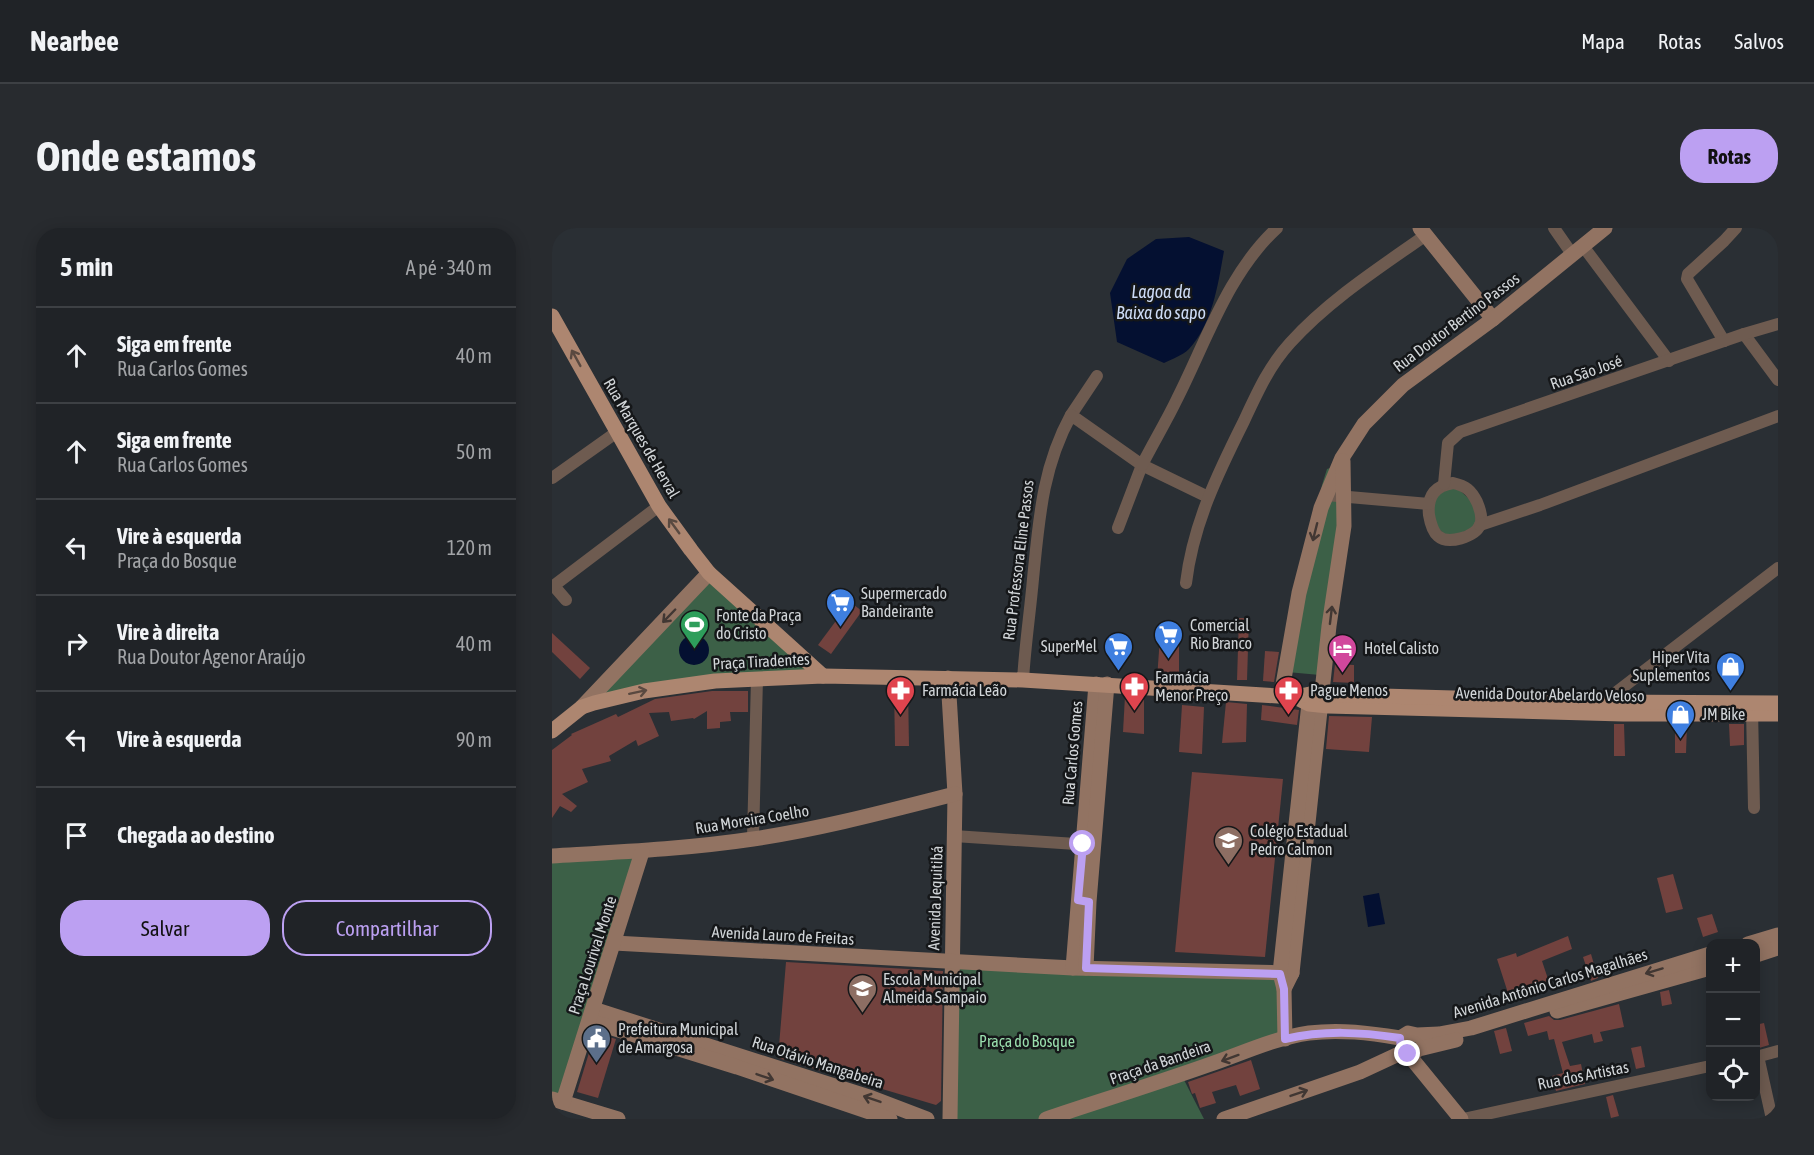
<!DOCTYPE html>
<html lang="pt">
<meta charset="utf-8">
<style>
:root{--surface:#202327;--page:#282b2f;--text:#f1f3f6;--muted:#a2a4a7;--line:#3d4044;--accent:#bca0f2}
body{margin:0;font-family:"Asap Condensed",sans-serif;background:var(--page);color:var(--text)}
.controls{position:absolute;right:18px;bottom:18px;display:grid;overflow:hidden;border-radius:12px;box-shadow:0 3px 15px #0003}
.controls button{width:54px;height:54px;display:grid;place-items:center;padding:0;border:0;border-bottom:2px solid var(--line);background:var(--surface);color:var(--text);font:30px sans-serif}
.stop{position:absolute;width:18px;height:18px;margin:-14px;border:4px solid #bca0f2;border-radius:50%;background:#fff}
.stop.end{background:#bca0f2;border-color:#fff;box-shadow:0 2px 6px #0008}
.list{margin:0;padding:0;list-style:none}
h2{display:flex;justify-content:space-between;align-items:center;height:78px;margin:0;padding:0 24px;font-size:26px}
h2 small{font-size:20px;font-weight:400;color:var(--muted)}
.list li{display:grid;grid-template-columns:39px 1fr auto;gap:18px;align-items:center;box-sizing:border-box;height:96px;padding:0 24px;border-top:2px solid var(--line)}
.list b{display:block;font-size:22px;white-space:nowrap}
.list p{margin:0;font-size:20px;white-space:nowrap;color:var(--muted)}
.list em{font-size:20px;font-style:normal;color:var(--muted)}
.actions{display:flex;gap:12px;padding:18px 24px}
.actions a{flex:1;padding:14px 0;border:2px solid var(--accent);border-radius:24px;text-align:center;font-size:21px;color:var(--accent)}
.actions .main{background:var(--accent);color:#111}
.icon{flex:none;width:33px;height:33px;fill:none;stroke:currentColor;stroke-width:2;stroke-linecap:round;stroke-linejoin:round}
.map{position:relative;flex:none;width:1226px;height:891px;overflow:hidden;border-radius:24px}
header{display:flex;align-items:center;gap:36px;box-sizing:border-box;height:84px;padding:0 30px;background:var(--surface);border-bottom:2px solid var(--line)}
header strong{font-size:28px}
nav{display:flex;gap:33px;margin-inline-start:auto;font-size:21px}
.intro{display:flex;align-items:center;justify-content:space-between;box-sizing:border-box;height:144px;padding:0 36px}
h1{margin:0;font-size:42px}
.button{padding:15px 27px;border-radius:24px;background:var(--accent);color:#111;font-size:21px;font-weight:700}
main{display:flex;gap:36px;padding:0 36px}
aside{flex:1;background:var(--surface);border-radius:24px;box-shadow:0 3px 15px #0003}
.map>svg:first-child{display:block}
.green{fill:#3c6047}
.water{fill:#041031}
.building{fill:#72423e}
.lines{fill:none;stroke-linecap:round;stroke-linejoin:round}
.street{stroke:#6e5b50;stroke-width:12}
.secondary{stroke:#927362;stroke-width:15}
.primary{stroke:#ad8670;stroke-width:15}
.oneway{stroke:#594940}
.oneway2{stroke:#413733}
.route{stroke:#bca0f2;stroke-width:8}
.labels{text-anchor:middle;stroke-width:5;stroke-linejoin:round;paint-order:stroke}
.street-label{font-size:16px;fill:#d1d5d8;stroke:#151719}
.poi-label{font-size:16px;fill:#d1d5d8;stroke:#151719;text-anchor:start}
.park-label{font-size:16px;fill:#9adfae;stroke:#151719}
.water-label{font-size:18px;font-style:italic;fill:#cddbf5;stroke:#151719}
</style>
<header>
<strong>Nearbee</strong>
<nav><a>Mapa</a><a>Rotas</a><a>Salvos</a></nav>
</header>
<div class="intro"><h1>Onde estamos</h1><a class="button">Rotas</a></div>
<main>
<aside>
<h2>5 min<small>A pé · 340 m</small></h2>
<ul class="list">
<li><svg class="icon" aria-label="ahead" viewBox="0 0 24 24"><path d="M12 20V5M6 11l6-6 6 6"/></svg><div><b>Siga em frente</b><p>Rua Carlos Gomes</p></div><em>40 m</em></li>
<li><svg class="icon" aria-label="ahead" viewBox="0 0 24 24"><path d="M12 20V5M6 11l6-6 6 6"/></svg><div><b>Siga em frente</b><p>Rua Carlos Gomes</p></div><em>50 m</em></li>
<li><svg class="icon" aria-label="left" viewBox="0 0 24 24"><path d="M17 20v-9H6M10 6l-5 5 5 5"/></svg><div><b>Vire à esquerda</b><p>Praça do Bosque</p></div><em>120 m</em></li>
<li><svg class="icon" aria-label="right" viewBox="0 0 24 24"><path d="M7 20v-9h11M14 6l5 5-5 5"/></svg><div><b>Vire à direita</b><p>Rua Doutor Agenor Araújo</p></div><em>40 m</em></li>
<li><svg class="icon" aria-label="left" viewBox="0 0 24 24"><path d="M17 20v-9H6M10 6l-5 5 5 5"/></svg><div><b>Vire à esquerda</b></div><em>90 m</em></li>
<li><svg class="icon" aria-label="arrive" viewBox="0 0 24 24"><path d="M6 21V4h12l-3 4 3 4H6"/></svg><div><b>Chegada ao destino</b></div></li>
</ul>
<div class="actions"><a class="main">Salvar</a><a>Compartilhar</a></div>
</aside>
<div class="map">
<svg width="1226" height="891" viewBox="0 0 1226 891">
<rect width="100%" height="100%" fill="#2a2f34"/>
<g class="green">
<path d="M791,236L793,278L768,447L735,444L770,257L775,241Z"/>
<path d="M902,257L928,281L925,298L897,310L879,294L882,264Z"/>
<path d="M157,346L271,448L229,449L42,475Z"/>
<path d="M89,625L10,873L0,870V632Z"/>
<path d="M399,735L728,745L733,810L629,846L652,891H400Z"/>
</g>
<g class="water">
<path d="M637,9L672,23C666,56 661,95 637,121C631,127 620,131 612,135L565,114L558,65L575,31L604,11Z"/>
<circle cx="142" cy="422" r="15"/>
<path d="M827,665L833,696L816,699L811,668Z"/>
</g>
<g class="building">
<path d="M298,374L310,383L279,426L266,417Z"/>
<path d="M687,390H697L695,452H685Z"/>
<path d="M0,405L38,440L28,451L0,424Z"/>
<path d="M608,409L627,410V452L605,451Z"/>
<path d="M713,423L727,424L722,454L711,453Z"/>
<path d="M783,436L802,437V455L781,454Z"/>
<path d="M342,459H356L357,518H343Z"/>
<path d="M160,463H196V484H178L179,493L168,494V500L155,501V483L142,491L141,490L119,493L117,484L97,485L107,508L86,518L84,512L57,528L59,533L30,541L36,554L10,566L25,578L19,584L8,578L0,590V522L20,507L19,506L64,486L66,489L103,471Z"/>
<path d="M573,468L592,469V506L571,504Z"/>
<path d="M674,474L695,476L694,514L670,515Z"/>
<path d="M630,477L652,479L650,526L627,524Z"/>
<path d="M710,477L747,482L745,497L709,492Z"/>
<path d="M777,488L820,489L817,524L774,521Z"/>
<path d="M1062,496H1072L1073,528H1062Z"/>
<path d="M1123,496L1135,497L1134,525H1123Z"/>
<path d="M1177,496H1192V517L1178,518Z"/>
<path d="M640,544L731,551L713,729L623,724Z"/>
<path d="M1121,646L1131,681L1114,685L1105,650Z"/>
<path d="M1160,686L1166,704L1151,709L1145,690Z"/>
<path d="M1016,708L1020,721L990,733L997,754L985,758V756L956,765L945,731L964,725L965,729Z"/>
<path d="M1039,726L1046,750L1039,753L1031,729Z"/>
<path d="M234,734L391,743L389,873L384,877L226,830Z"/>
<path d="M1117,762L1120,776L1110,778L1108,764Z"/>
<path d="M1067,776L1072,799L1048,804L1051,813L1042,815L1040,806L1010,814L1018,838L1029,836L1033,856L1004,863L1000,848L1011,845L1002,811L997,812L995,803L976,808L972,795L997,788L1002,792H1008Z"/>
<path d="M1212,795L1217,817L1207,820L1203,797Z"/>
<path d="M954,800L960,823L948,826L942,803Z"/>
<path d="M43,805L64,811L46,870L25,864Z"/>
<path d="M1089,818L1093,839L1084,841L1079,820Z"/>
<path d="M699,832L708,861L688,868L684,857L660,864L664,875L648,880L643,865L640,866L636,854Z"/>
<path d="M1061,867L1067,888L1059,890L1054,869Z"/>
</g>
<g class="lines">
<g class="street">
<path d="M1002,0L1020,26"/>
<path d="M1031,18L1117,133"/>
<path d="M1192,106L1226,152"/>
<path d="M1172,113L1135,51L1136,46L1172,13L1184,0"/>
<path d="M519,187L545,148"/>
<path d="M0,250L65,204"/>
<path d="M901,255C914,258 919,262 925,274C928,281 931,290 928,297C923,309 896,317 886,308C881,304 878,293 877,287C875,268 883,258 901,255Z"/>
<path d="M892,256L896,215L908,204L1192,106L1226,96"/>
<path d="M774,267L877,276"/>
<path d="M928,297L988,277L1226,188"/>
<path d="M566,300L590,237L656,269"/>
<path d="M634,355C641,296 666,245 692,193C705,165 717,138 738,115C777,72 827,40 874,7"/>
<path d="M2,358L14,372"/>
<path d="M0,359L107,278"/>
<path d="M471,452C473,418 478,385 481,351C487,292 490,240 519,187L590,237C601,215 614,194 625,171C654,114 676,45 725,0"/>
<path d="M1049,476L1226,340"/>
<path d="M1200,480L1202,580"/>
<path d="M402,608L539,617"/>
<path d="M201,611L205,450"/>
<path d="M1206,828L1220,891"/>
<path d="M1204,829L1226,823"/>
<path d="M911,891L1158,838"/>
</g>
<g class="secondary">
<path d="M868,0L941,91"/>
<path d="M396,450L403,566L398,891"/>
<path d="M729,468L747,365L769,280L790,230L812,196L851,157L941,91L1053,0"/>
<path d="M30,479L157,345"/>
<path d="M0,628C67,624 134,621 201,611C269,601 336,583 403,566"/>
<path d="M62,715L521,740L740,745"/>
<path d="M1196,716L1226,707"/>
<path d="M1204,727L1226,720"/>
<path d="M521,740L544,456"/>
<path d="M534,740L537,674L555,456"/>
<path d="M732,761L740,745L777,398L792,298L791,233"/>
<path d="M41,781L320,870L375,891"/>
<path d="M1005,783L1158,740"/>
<path d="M38,793L185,839L338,891"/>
<path d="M848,810L856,805L865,807L887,806L919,800L1158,726"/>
<path d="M733,811L732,761L728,745L758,466"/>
<path d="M850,823L856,826L909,891"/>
<path d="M856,826H860L867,821L904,812"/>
<path d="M0,871L66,891"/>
<path d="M11,874L90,624"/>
<path d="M494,891C548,873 602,856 656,837C689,826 722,810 757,805C788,801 818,805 848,810"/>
<path d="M672,891L808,844L851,824"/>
</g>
<g class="primary">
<path d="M0,88L107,278L139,322L157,345L271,448"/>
<path d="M745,470L757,476L776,478L1071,486H1226"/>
<path d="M0,503L30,479L42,475L92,463L163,453L271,448L471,452L742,469L758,466L1050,474L1226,475"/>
</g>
</g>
<defs><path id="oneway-shaft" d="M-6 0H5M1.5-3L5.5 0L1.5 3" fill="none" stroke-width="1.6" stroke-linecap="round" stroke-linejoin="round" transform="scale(1.5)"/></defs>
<g class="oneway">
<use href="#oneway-shaft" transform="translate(24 130) rotate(-119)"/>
<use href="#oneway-shaft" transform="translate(122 298) rotate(-126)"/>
<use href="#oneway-shaft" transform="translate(86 464) rotate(-12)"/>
</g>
<g class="oneway2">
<use href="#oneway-shaft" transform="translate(763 304) rotate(104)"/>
<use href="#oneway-shaft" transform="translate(779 387) rotate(-83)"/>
<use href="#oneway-shaft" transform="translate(117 388) rotate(134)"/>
<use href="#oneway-shaft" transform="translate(1102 743) rotate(163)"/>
<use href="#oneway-shaft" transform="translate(678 830) rotate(160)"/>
<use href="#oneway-shaft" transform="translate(213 849) rotate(19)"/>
<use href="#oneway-shaft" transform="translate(747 865) rotate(-19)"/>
<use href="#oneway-shaft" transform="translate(320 871) rotate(-161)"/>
</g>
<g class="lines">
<path class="route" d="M531,616L526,672L537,674L534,740L728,746L732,761L733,811C772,802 808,804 848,810L849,822L856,826"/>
</g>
<defs>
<symbol id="supermarket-pin" viewBox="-11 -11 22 30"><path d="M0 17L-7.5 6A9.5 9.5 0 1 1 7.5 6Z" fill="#3f7fe0" stroke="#151719"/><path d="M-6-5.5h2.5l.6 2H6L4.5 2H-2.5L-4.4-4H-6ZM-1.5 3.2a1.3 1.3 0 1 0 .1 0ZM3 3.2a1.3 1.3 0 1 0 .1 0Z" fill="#fff"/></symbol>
<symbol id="stadium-pin" viewBox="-11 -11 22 30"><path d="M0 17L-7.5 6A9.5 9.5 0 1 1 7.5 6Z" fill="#2e9e5b" stroke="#151719"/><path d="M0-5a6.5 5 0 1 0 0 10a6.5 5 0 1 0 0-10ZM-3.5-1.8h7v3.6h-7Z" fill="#fff"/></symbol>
<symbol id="hotel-pin" viewBox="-11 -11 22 30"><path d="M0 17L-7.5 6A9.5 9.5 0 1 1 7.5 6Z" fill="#d1479c" stroke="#151719"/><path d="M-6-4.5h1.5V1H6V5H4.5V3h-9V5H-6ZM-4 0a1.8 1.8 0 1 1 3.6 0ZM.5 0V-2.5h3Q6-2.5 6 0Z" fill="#fff"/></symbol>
<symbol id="shop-pin" viewBox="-11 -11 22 30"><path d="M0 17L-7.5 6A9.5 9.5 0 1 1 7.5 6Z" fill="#3f7fe0" stroke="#151719"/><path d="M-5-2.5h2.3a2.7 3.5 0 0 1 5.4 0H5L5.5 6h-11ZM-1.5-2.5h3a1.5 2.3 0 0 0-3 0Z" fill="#fff"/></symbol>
<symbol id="pharmacy-pin" viewBox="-11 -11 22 30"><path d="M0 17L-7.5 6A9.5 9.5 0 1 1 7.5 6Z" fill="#e0444e" stroke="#151719"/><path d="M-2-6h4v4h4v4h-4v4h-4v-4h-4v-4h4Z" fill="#fff"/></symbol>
<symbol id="school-pin" viewBox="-11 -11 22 30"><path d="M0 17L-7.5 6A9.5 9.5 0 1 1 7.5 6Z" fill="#8d6e63" stroke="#151719"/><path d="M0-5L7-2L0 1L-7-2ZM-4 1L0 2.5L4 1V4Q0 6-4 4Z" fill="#fff"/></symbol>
<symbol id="civic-pin" viewBox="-11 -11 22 30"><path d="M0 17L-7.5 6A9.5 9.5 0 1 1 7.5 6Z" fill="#5c6f8a" stroke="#151719"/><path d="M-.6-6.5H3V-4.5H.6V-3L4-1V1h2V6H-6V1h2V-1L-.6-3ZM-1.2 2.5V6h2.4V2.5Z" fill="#fff"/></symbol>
</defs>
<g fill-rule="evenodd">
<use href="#supermarket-pin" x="272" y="358" width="33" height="45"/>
<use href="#stadium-pin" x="126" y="380" width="33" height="45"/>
<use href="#supermarket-pin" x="600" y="390" width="33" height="45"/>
<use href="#supermarket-pin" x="550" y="402" width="33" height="45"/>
<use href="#hotel-pin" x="774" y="404" width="33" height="45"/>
<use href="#shop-pin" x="1162" y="422" width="33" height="45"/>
<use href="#pharmacy-pin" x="566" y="442" width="33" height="45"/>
<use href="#pharmacy-pin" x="332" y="446" width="33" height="45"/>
<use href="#pharmacy-pin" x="720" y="446" width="33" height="45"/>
<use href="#shop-pin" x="1112" y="470" width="33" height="45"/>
<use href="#school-pin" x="660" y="596" width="33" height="45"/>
<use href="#school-pin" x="294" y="744" width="33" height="45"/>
<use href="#civic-pin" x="28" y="794" width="33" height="45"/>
</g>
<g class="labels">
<g class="street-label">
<text transform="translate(904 94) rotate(-37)" y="6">Rua Doutor Bertino Passos</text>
<text transform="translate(1034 144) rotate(-19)" y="6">Rua São José</text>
<text transform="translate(90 210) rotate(60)" y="6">Rua Marques de Herval</text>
<text transform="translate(466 332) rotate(-83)" y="6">Rua Professora Eline Passos</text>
<text transform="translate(209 433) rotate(-3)" y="6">Praça Tiradentes</text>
<text transform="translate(998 466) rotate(1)" y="6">Avenida Doutor Abelardo Veloso</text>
<text transform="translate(520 525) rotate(-85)" y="6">Rua Carlos Gomes</text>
<text transform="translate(200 591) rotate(-9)" y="6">Rua Moreira Coelho</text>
<text transform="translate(383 670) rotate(-88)" y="6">Avenida Jequitibá</text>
<text transform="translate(231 707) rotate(3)" y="6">Avenida Lauro de Freitas</text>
<text transform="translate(40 727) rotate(-72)" y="6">Praça Lourival Monte</text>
<text transform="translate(998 755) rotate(-17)" y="6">Avenida Antônio Carlos Magalhães</text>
<text transform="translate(266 834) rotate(18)" y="6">Rua Otávio Mangabeira</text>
<text transform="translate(608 834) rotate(-19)" y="6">Praça da Bandeira</text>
<text transform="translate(1031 847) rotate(-11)" y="6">Rua dos Artistas</text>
</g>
<g class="poi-label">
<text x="309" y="371">Supermercado<tspan x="309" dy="18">Bandeirante</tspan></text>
<text x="164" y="393">Fonte da Praça<tspan x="164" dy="18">do Cristo</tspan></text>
<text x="638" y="403">Comercial<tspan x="638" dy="18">Rio Branco</tspan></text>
<text x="545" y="424" text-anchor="end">SuperMel</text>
<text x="812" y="426">Hotel Calisto</text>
<text x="1158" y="435" text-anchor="end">Hiper Vita<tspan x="1158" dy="18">Suplementos</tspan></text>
<text x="603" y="455">Farmácia<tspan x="603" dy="18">Menor Preço</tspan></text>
<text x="370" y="468">Farmácia Leão</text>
<text x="758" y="468">Pague Menos</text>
<text x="1150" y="492">JM Bike</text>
<text x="698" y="609">Colégio Estadual<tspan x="698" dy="18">Pedro Calmon</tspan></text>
<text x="331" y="757">Escola Municipal<tspan x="331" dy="18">Almeida Sampaio</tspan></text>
<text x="66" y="807">Prefeitura Municipal<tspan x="66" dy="18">de Amargosa</tspan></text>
</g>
<g class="park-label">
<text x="475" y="819">Praça do Bosque</text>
</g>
<g class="water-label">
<text x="609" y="70">Lagoa da<tspan x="609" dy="21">Baixa do sapo</tspan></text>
</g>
</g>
</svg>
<div class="controls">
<button>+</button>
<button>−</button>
<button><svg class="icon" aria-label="locate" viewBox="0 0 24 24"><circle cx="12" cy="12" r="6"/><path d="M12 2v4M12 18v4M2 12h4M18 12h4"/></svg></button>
</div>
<div class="stop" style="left:531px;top:616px"></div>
<div class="stop end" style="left:856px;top:826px"></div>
</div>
</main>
